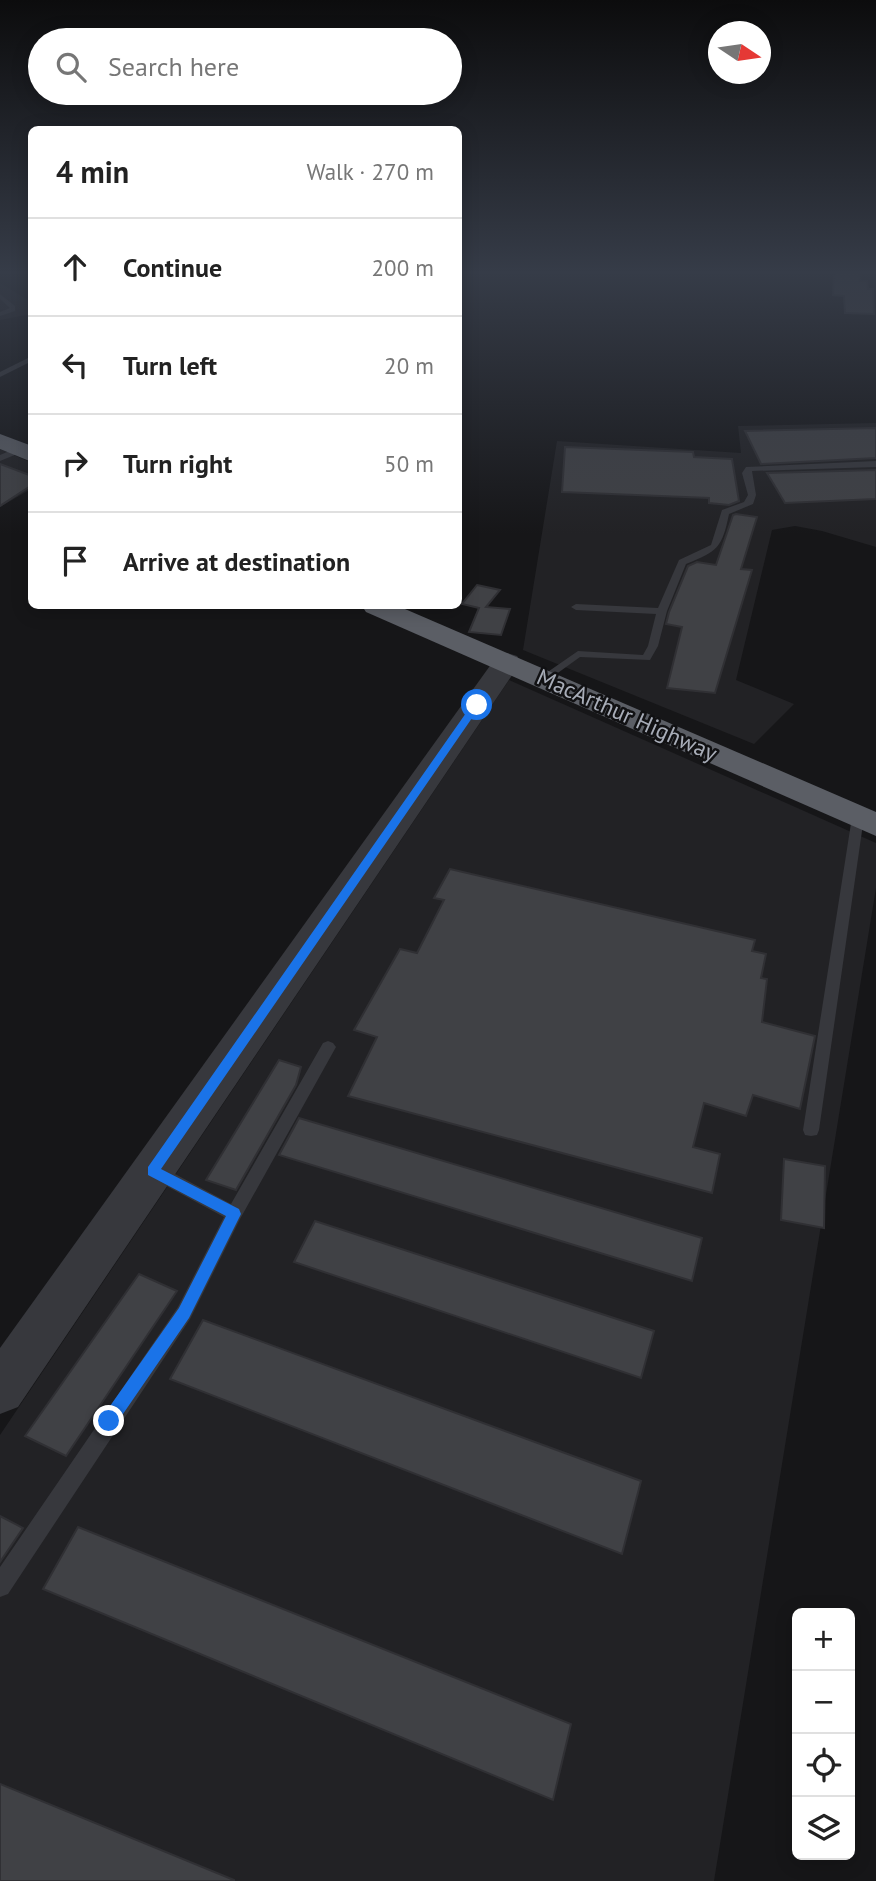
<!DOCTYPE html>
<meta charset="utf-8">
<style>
:root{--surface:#fff;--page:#f2f2f2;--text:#222;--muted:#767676;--line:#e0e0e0}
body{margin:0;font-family:"PT Sans",sans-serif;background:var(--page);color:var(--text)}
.controls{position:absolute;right:21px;bottom:21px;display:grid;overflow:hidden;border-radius:10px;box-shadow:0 4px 18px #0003}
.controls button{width:63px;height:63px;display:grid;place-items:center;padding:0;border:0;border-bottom:2px solid var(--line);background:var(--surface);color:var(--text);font:35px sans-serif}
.compass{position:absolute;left:708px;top:21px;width:63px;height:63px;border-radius:50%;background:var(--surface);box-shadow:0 4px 18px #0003;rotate:103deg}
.stop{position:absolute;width:21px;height:21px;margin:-16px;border:5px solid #1a73e8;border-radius:50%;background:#fff}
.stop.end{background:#1a73e8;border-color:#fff;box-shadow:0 2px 7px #0008}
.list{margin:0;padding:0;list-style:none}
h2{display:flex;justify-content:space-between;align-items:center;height:91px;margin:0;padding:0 28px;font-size:30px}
h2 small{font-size:23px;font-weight:400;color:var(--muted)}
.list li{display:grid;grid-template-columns:46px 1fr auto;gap:21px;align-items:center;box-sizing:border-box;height:98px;padding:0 28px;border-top:2px solid var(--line)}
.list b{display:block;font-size:26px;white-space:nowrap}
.list em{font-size:23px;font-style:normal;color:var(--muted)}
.icon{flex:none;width:38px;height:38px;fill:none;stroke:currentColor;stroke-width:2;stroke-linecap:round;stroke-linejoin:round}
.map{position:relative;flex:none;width:876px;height:1881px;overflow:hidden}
.search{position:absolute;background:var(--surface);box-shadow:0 4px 18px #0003;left:28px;top:28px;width:434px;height:77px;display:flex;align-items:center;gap:18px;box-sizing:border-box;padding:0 24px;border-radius:38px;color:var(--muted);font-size:26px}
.panel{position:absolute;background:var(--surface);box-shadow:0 4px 18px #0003;left:28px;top:126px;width:434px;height:483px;border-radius:10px}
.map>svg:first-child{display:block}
.built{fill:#222225}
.building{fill:#404145;stroke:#303034;stroke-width:2}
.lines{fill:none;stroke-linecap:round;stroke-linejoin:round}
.service{fill:#37383d;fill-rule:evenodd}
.tertiary{fill:#37383d;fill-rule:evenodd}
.trunk{fill:#5b5e65;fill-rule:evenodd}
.route{fill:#1a73e8}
.labels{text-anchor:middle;stroke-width:5;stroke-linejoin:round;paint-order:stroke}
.street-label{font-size:23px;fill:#a8adb8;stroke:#111113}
</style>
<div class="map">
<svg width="876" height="1881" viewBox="0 0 876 1881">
<rect width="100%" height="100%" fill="#161618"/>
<g class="built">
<path d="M0,283L31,302L32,314L0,320Z"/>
<path d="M876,423V547L822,531L795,526L772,530L736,680L794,704L754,744L523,650L557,441L741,453L738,426Z"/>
<path d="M0,449L32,463L31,489L0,507Z"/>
<path d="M509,680L876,843V888L714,1881H0V1435Z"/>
</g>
<g class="building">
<path d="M834,271H859L860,281H867L868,289H873L874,314L845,313L844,296L833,295Z"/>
<path d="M876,428V458L761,464L745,431Z"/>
<path d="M565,447L693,452L694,457L732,459L739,501L729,505L709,503V498L562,492Z"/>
<path d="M0,464L32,476V485L0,506Z"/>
<path d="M876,470V499L785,503L767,473Z"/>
<path d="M736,514L757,517L741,569L752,570L715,693L667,688L682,627L666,624L669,612L688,566L697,562L716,565L733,515Z"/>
<path d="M477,585L500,590L486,607L510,609L501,635L469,632L479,608L462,604Z"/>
<path d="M450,869L755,940L752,951L766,954L761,978L767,979L762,1022L815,1036L800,1109L753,1095L746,1116L704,1103L693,1147L720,1154L712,1193L348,1096L377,1037L354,1030L400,949L417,953L444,900L434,898Z"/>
<path d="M279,1060L301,1067L296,1085L236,1190L206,1180Z"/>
<path d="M299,1118L702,1238L692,1281L279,1155Z"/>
<path d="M784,1159L825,1166L824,1228L781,1220Z"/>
<path d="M315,1221L654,1331L641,1378L294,1262Z"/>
<path d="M139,1274L177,1291L66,1456L25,1436Z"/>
<path d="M203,1320L641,1481L622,1554L170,1379Z"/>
<path d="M0,1516L23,1528L0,1562Z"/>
<path d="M78,1527L571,1724L553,1800L43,1589Z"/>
<path d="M0,1784L234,1880V1881H0Z"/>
</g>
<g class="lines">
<g class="service">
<path d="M0,294L15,306V311L0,316V312L10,308L0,299Z"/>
<path d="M32,356V361L0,377V372Z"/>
<path d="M19,447L22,448V452L0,461V455Z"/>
<path d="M876,461V467L752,471L756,495L753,504L729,514C722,548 718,551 686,564L667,611L658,646L650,660L580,657L548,680H540L539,678L578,651L643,655L648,646L656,614L576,610L571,607L576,604L658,608L679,560L711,545L722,510L744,502L748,495L742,473L746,467Z"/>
<path d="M858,813L864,817L819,1130L817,1135L811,1136L805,1135L803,1130L852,817Z"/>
<path d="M328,1041L333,1043L336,1047L240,1219L190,1319L8,1594L0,1597V1567L178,1307L224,1217L148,1176L146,1171L148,1166L154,1164L160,1166L231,1204L323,1043Z"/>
</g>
<path class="tertiary" d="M507,653L517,656L521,662L18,1407L0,1414V1348L497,656Z"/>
<g class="trunk">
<path d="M0,434L32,446V462L0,449Z"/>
<path d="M362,606H398L876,812V836L366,612Z"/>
</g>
</g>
<linearGradient id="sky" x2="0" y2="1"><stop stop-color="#0c0c0d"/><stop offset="0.51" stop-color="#363c48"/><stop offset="1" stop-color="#363c48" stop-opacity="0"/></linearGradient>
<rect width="876" height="534" fill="url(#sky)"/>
<path class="route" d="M473,703L481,705L161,1169L239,1209L241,1214L189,1318L114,1427L109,1429L103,1427L101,1421L103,1416L179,1308L226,1216L148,1175V1167Z"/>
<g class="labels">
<g class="street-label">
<text transform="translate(627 715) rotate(24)" y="8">MacArthur Highway</text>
</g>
</g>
</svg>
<div class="controls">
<button>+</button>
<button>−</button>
<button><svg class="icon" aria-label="locate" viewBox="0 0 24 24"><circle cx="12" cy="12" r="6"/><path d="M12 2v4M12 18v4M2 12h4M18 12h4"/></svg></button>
<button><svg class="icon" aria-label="layers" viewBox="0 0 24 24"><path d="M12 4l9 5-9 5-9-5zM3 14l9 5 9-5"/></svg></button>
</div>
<svg class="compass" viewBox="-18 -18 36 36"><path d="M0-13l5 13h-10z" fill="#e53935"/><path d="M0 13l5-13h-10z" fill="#767676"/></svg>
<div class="stop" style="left:477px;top:705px"></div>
<div class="stop end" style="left:109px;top:1421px"></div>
<div class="search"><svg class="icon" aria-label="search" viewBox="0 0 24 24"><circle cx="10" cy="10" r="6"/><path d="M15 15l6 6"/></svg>Search here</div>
<section class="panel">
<h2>4 min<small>Walk · 270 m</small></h2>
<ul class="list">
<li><svg class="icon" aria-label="ahead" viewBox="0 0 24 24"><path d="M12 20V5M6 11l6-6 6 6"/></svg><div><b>Continue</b></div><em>200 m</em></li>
<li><svg class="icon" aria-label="left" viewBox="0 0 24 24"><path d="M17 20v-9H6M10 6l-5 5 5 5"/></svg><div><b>Turn left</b></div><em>20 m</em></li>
<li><svg class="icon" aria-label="right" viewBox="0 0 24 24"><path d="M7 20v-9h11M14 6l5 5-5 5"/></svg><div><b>Turn right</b></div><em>50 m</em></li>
<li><svg class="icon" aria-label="arrive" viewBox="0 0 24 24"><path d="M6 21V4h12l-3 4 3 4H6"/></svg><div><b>Arrive at destination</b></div></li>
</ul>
</section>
</div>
